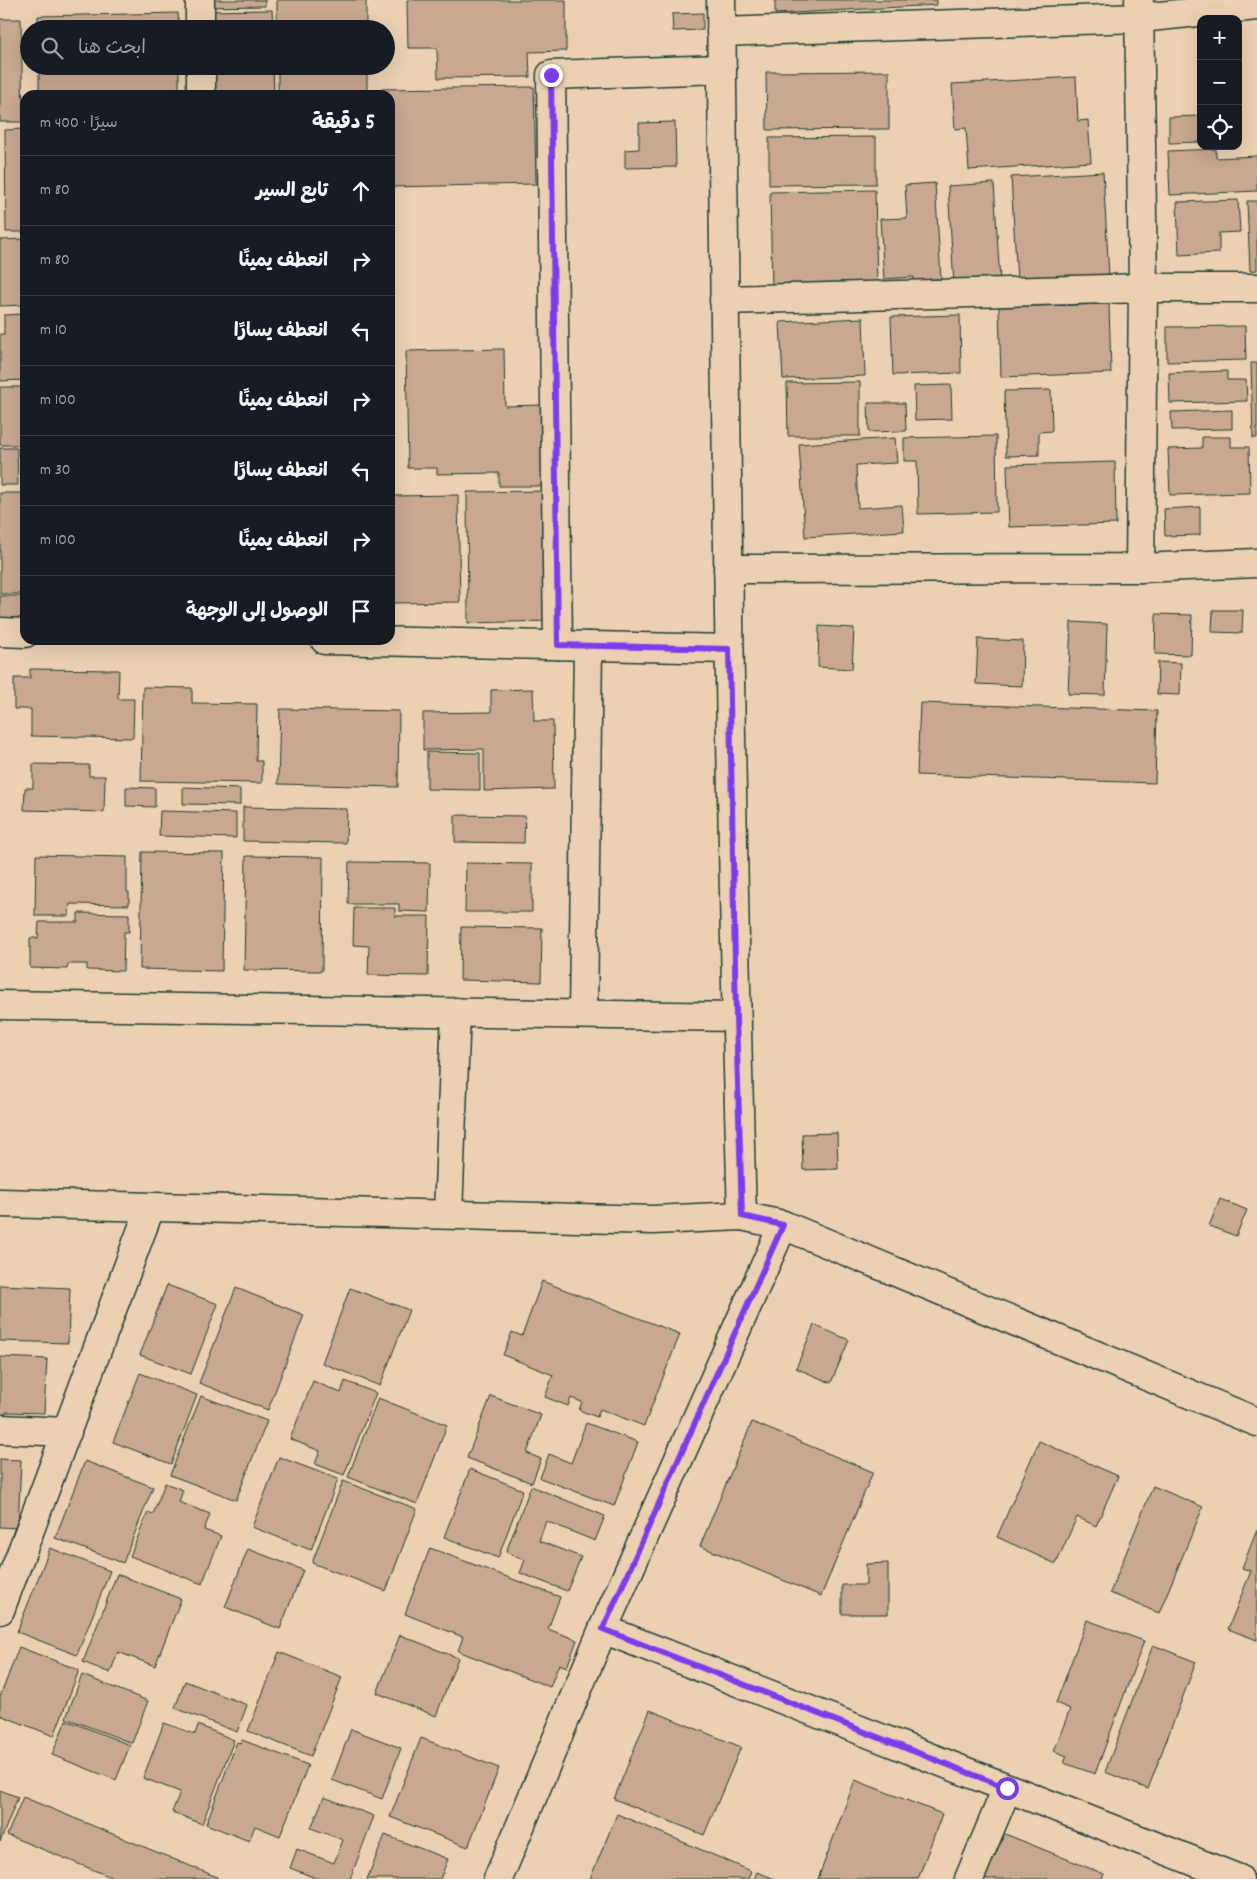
<!DOCTYPE html>
<html lang="ar">
<meta charset="utf-8">
<style>
:root{--surface:#171b24;--page:#20242c;--text:#f1f3f6;--muted:#9ea1a6;--line:#363941}
body{margin:0;font-family:Dekko,"Playpen Sans Arabic",sans-serif;background:var(--page);color:var(--text);direction:rtl}
.controls{position:absolute;right:15px;top:15px;display:grid;overflow:hidden;border-radius:10px;box-shadow:0 5px 20px #0002}
.controls button{width:45px;height:45px;display:grid;place-items:center;padding:0;border:0;border-bottom:1px solid var(--line);background:var(--surface);color:var(--text);font:25px sans-serif}
.stop{position:absolute;width:15px;height:15px;margin:-11px;border:4px solid #7c3aed;border-radius:50%;background:#fff}
.stop.end{background:#7c3aed;border-color:#fff;box-shadow:0 1px 5px #0008}
.list{margin:0;padding:0;list-style:none}
h2{display:flex;justify-content:space-between;align-items:center;height:65px;margin:0;padding:0 20px;font-size:21px}
h2 small{font-size:16px;font-weight:400;color:var(--muted)}
.list li{display:grid;grid-template-columns:32px 1fr auto;gap:15px;align-items:center;box-sizing:border-box;height:70px;padding:0 20px;border-top:1px solid var(--line)}
.list b{display:block;font-size:19px;white-space:nowrap}
.list em{font-size:16px;font-style:normal;color:var(--muted)}
.icon{flex:none;width:28px;height:28px;fill:none;stroke:currentColor;stroke-width:2;stroke-linecap:round;stroke-linejoin:round}
.map{position:relative;flex:none;width:1257px;height:1879px;overflow:hidden;direction:ltr}
.search{position:absolute;background:var(--surface);box-shadow:0 5px 20px #0002;left:20px;top:20px;width:375px;height:55px;display:flex;align-items:center;gap:12px;box-sizing:border-box;padding:0 18px;border-radius:28px;color:var(--muted);font-size:19px}
.panel{position:absolute;background:var(--surface);box-shadow:0 5px 20px #0002;left:20px;top:90px;width:375px;height:555px;border-radius:15px;direction:rtl}
.map>svg:first-child{display:block}
.building{fill:#c8a891;stroke:#1f3d34}
.lines{fill:none;stroke-linecap:round;stroke-linejoin:round}
.street-casing{stroke:#1f3d34;stroke-width:31}
.secondary-casing{stroke:#1f3d34;stroke-width:31}
.street{stroke:#ebd1b2;stroke-width:28}
.secondary{stroke:#ebd1b2;stroke-width:28}
.route{stroke:#7c3aed;stroke-width:6}
</style>
<div class="map">
<svg width="1257" height="1879" viewBox="0 0 1257 1879">
<rect width="100%" height="100%" fill="#ebd1b2"/>
<filter id="ink" filterUnits="userSpaceOnUse"><feTurbulence type="fractalNoise" baseFrequency=".02" numOctaves="2"/><feDisplacementMap in="SourceGraphic" scale="10" xChannelSelector="R" yChannelSelector="G"/><feConvolveMatrix kernelMatrix="1 2 1 2 8 2 1 2 1" color-interpolation-filters="sRGB"/></filter>
<g filter="url(#ink)">
<g class="building">
<path d="M204,0H265V6L204,7Z"/>
<rect x="277" y="0" width="89" height="29"/>
<path d="M407,0H566V51L529,52L530,77L438,78L437,48H408Z"/>
<path d="M775,0H937V5L775,14Z"/>
<path d="M272,10L273,29H206V11Z"/>
<path d="M178,13L179,29H38V16Z"/>
<path d="M703,13V30L673,31L672,14Z"/>
<path d="M0,19H21L23,122H0Z"/>
<rect x="39" y="66" width="140" height="29"/>
<path d="M206,66H273L274,95H207Z"/>
<rect x="278" y="66" width="89" height="29"/>
<path d="M889,71V129L767,130L766,72Z"/>
<path d="M1076,77L1078,121L1088,120L1091,162L969,170L966,128L955,129L952,84Z"/>
<path d="M534,87L536,184L390,187V95H378V89Z"/>
<path d="M1201,116V142L1169,143V117Z"/>
<path d="M675,122L676,167L625,168V150L639,149V123Z"/>
<path d="M25,129V232H6L5,130Z"/>
<path d="M876,137V184L769,185V138Z"/>
<path d="M1216,149V158L1257,156V191L1170,195L1168,151Z"/>
<path d="M1103,172L1109,276L1017,281L1011,177Z"/>
<path d="M935,183L941,279L914,280V277L884,279L880,219L907,218L905,185Z"/>
<path d="M994,183L1000,282L954,285L948,186Z"/>
<path d="M875,190L877,289L772,291L770,192Z"/>
<path d="M1238,200L1240,232L1219,233V253L1179,255L1177,202Z"/>
<path d="M1247,201H1257V270L1250,271Z"/>
<path d="M25,239V305L0,306V240Z"/>
<path d="M1109,304L1111,373L1001,377L999,307Z"/>
<path d="M25,314V380L0,381V334H4V315Z"/>
<path d="M960,315L961,373L893,375L891,317Z"/>
<path d="M863,318L865,376L783,379L780,322Z"/>
<path d="M1245,326L1246,360L1167,362V327Z"/>
<path d="M504,349L505,406L543,405L544,486H499V473L437,474V468H408L406,351Z"/>
<path d="M1251,363H1257V438H1253Z"/>
<path d="M1227,371V380H1246L1247,401L1170,403L1169,373Z"/>
<path d="M860,382V436H788L787,383Z"/>
<path d="M951,385L952,419L915,420L914,386Z"/>
<rect x="0" y="387" width="25" height="58"/>
<path d="M1051,390L1052,431L1039,432V455L1006,456L1004,391Z"/>
<path d="M868,403H905L906,431L869,432Z"/>
<path d="M1232,410V429L1172,430L1171,412Z"/>
<path d="M996,436L997,512L918,514L917,461H904V438Z"/>
<path d="M1202,437H1231V447H1249L1250,493L1170,495L1168,449L1202,448Z"/>
<path d="M895,438L897,463L856,465L858,508L902,505L904,531L805,537L799,444Z"/>
<path d="M0,448H17L18,485H0Z"/>
<path d="M1115,462L1116,524L1009,527L1007,465Z"/>
<path d="M549,491L551,621L468,623L467,492Z"/>
<rect x="0" y="493" width="25" height="101"/>
<path d="M458,495L460,602L392,603L391,496Z"/>
<path d="M1200,507V535L1165,536L1164,509Z"/>
<rect x="0" y="596" width="25" height="26"/>
<path d="M1213,610H1243L1242,633L1212,632Z"/>
<path d="M1156,614L1192,615L1191,655L1155,654Z"/>
<path d="M1071,622L1107,624L1105,695L1068,694Z"/>
<path d="M819,626L854,628L852,669L818,667Z"/>
<path d="M978,639L1023,641L1022,686L976,684Z"/>
<path d="M1158,662L1181,663L1180,695L1157,694Z"/>
<path d="M30,669L119,670L118,699H134L133,738L31,736V709H14V678H30Z"/>
<path d="M143,687L192,688V703L257,704L256,761H262V783L141,781Z"/>
<path d="M533,689L534,721H553L554,789L484,791V749L423,750V713L491,712V690Z"/>
<path d="M920,703L1157,711L1155,783L917,775Z"/>
<path d="M280,709L399,711L398,787L278,784Z"/>
<path d="M427,752L480,753V790L427,789Z"/>
<path d="M33,764L89,765V776H105L104,812L24,810L25,788H33Z"/>
<path d="M126,787L155,788V807L126,806Z"/>
<path d="M183,787L240,789V805L183,804Z"/>
<path d="M243,807L347,809L346,843L243,841Z"/>
<path d="M160,811L236,813V838L159,836Z"/>
<path d="M455,815L525,816L524,843L455,842Z"/>
<path d="M142,852L224,853L222,971L140,969Z"/>
<path d="M36,855L127,857V892H129V905L70,904L69,916H35Z"/>
<path d="M246,856L323,857L322,971L244,970Z"/>
<path d="M349,862L430,863L429,912L399,911V904H348Z"/>
<path d="M466,863L532,864V912H465Z"/>
<path d="M354,908H395V916H429L428,976L368,975L369,946L353,945Z"/>
<path d="M78,913L129,914V932H124L123,971L87,970V964H68L67,969L30,968V938H38L39,922H78Z"/>
<path d="M461,927L542,928L541,982L460,980Z"/>
<path d="M837,1133L838,1169L803,1170L802,1134Z"/>
<path d="M1220,1199L1247,1210L1236,1236L1209,1226Z"/>
<path d="M542,1281L680,1334L644,1426L600,1409L597,1417L579,1410L582,1402L571,1398L568,1406L545,1397L553,1375L503,1355L512,1332L522,1336Z"/>
<path d="M0,1285L70,1288L68,1343L0,1341Z"/>
<path d="M167,1285L218,1304L191,1374L140,1355Z"/>
<path d="M236,1288L304,1315L268,1410L199,1383Z"/>
<path d="M350,1288L409,1310L380,1386L322,1363Z"/>
<path d="M814,1325L849,1340L831,1383L796,1368Z"/>
<path d="M0,1357L47,1359L44,1413L6,1412L5,1421H0Z"/>
<path d="M140,1373L197,1395L171,1464L113,1442Z"/>
<path d="M313,1381L341,1393L345,1381L376,1393L344,1475L315,1464L320,1451L290,1439Z"/>
<path d="M201,1396L267,1421L236,1500L170,1475Z"/>
<path d="M491,1396L541,1415L527,1453L541,1459L532,1483L467,1458Z"/>
<path d="M378,1398L447,1425L417,1504L348,1477Z"/>
<path d="M752,1422L873,1472L821,1596L700,1546Z"/>
<path d="M586,1423L638,1442L614,1506L540,1478L549,1454L571,1463Z"/>
<path d="M1039,1441L1118,1476L1096,1526L1077,1517L1056,1564L997,1537Z"/>
<path d="M279,1457L338,1479L311,1550L252,1527Z"/>
<path d="M0,1459L21,1460L18,1528L0,1527Z"/>
<path d="M85,1461L153,1487L123,1563L55,1538Z"/>
<path d="M470,1469L523,1490L498,1558L444,1537Z"/>
<path d="M343,1481L417,1509L386,1591L312,1563Z"/>
<path d="M165,1483L183,1490L179,1502L210,1514L204,1530L221,1536L202,1584L130,1556L148,1512L153,1514Z"/>
<path d="M531,1486L605,1516L595,1541L546,1521L539,1541L581,1557L567,1591L520,1573L525,1560L506,1552Z"/>
<path d="M1153,1486L1203,1507L1159,1613L1110,1593Z"/>
<path d="M1257,1530V1640L1228,1629L1251,1571L1242,1568Z"/>
<path d="M50,1548L110,1571L77,1655L17,1632Z"/>
<path d="M430,1548L560,1597L548,1629L577,1640L567,1667L559,1664L550,1687L458,1651L463,1637L405,1614Z"/>
<path d="M248,1549L303,1570L280,1629L225,1607Z"/>
<path d="M888,1563V1614H842V1585H866V1564Z"/>
<path d="M117,1574L181,1599L155,1666L118,1652L110,1673L83,1662Z"/>
<path d="M1087,1620L1144,1641L1095,1774L1064,1763L1067,1756L1054,1751L1070,1709L1056,1703Z"/>
<path d="M400,1635L458,1658L436,1716L377,1693Z"/>
<path d="M1153,1645L1196,1662L1148,1789L1105,1772Z"/>
<path d="M19,1647L79,1670L54,1736L0,1715V1697Z"/>
<path d="M279,1652L342,1677L311,1756L248,1731Z"/>
<path d="M82,1675L148,1701L132,1743L66,1718Z"/>
<path d="M185,1681L247,1705L237,1732L175,1708Z"/>
<path d="M650,1710L741,1747L704,1835L614,1799Z"/>
<path d="M66,1720L130,1745L116,1780L52,1755Z"/>
<path d="M164,1723L195,1734L198,1725L234,1740L202,1824L172,1812L180,1792L143,1778Z"/>
<path d="M351,1729L401,1748L382,1799L332,1780Z"/>
<path d="M421,1738L499,1768L468,1847L390,1817Z"/>
<path d="M242,1740L308,1765L280,1836L255,1826L249,1841L206,1824L237,1742L240,1743Z"/>
<path d="M855,1780L942,1814L918,1879H818Z"/>
<path d="M0,1790L18,1797L0,1842Z"/>
<path d="M23,1797L217,1877L216,1879H116L7,1835Z"/>
<path d="M324,1797L374,1816L350,1879H318L290,1868L297,1849L334,1863L343,1840L311,1828Z"/>
<path d="M617,1814L751,1871L748,1879H590Z"/>
<path d="M1000,1832L1104,1874L1102,1879H981Z"/>
<path d="M385,1835L448,1859L440,1879H367Z"/>
<path d="M757,1872L775,1879H754Z"/>
</g>
<g class="lines">
<defs>
<g id="street">
<path d="M200,0V29"/>
<path d="M721,0C726,405 730,811 742,1216"/>
<path d="M1139,0L1143,288L1140,568"/>
<path d="M721,32L1140,18L1257,6"/>
<path d="M201,66V95"/>
<path d="M724,300L1143,288H1257"/>
<path d="M0,632L25,633"/>
<path d="M325,640L729,649"/>
<path d="M558,645L551,75L722,69"/>
<path d="M0,1005L736,1017"/>
<path d="M583,1014L588,646"/>
<path d="M0,1203L653,1220L742,1216L783,1225L1257,1422"/>
<path d="M448,1214L456,1012"/>
<path d="M0,1429L67,1432"/>
<path d="M0,1610L150,1208"/>
<path d="M603,1629L1239,1879"/>
<path d="M498,1879L603,1629L783,1225"/>
<path d="M969,1879L1007,1788"/>
</g>
<path id="secondary" d="M728,569L1140,568L1257,563"/>
</defs>
<use href="#street" class="street-casing"/>
<use href="#secondary" class="secondary-casing"/>
<use href="#street" class="street"/>
<use href="#secondary" class="secondary"/>
</g>
</g>
<g class="lines" filter="url(#ink)">
<path class="route" d="M551,75L558,645L729,649L736,1017L742,1216L783,1225L603,1629L1007,1788"/>
</g>
</svg>
<div class="controls">
<button>+</button>
<button>−</button>
<button><svg class="icon" aria-label="locate" viewBox="0 0 24 24"><circle cx="12" cy="12" r="6"/><path d="M12 2v4M12 18v4M2 12h4M18 12h4"/></svg></button>
</div>
<div class="stop" style="left:1007px;top:1788px"></div>
<div class="stop end" style="left:551px;top:75px"></div>
<div class="search"><svg class="icon" aria-label="search" viewBox="0 0 24 24"><circle cx="10" cy="10" r="6"/><path d="M15 15l6 6"/></svg>ابحث هنا</div>
<section class="panel">
<h2>5 دقيقة<small>سيرًا · 400 m</small></h2>
<ul class="list">
<li><svg class="icon" aria-label="ahead" viewBox="0 0 24 24"><path d="M12 20V5M6 11l6-6 6 6"/></svg><div><b>تابع السير</b></div><em>80 m</em></li>
<li><svg class="icon" aria-label="right" viewBox="0 0 24 24"><path d="M7 20v-9h11M14 6l5 5-5 5"/></svg><div><b>انعطف يمينًا</b></div><em>80 m</em></li>
<li><svg class="icon" aria-label="left" viewBox="0 0 24 24"><path d="M17 20v-9H6M10 6l-5 5 5 5"/></svg><div><b>انعطف يسارًا</b></div><em>10 m</em></li>
<li><svg class="icon" aria-label="right" viewBox="0 0 24 24"><path d="M7 20v-9h11M14 6l5 5-5 5"/></svg><div><b>انعطف يمينًا</b></div><em>100 m</em></li>
<li><svg class="icon" aria-label="left" viewBox="0 0 24 24"><path d="M17 20v-9H6M10 6l-5 5 5 5"/></svg><div><b>انعطف يسارًا</b></div><em>30 m</em></li>
<li><svg class="icon" aria-label="right" viewBox="0 0 24 24"><path d="M7 20v-9h11M14 6l5 5-5 5"/></svg><div><b>انعطف يمينًا</b></div><em>100 m</em></li>
<li><svg class="icon" aria-label="arrive" viewBox="0 0 24 24"><path d="M6 21V4h12l-3 4 3 4H6"/></svg><div><b>الوصول إلى الوجهة</b></div></li>
</ul>
</section>
</div>
